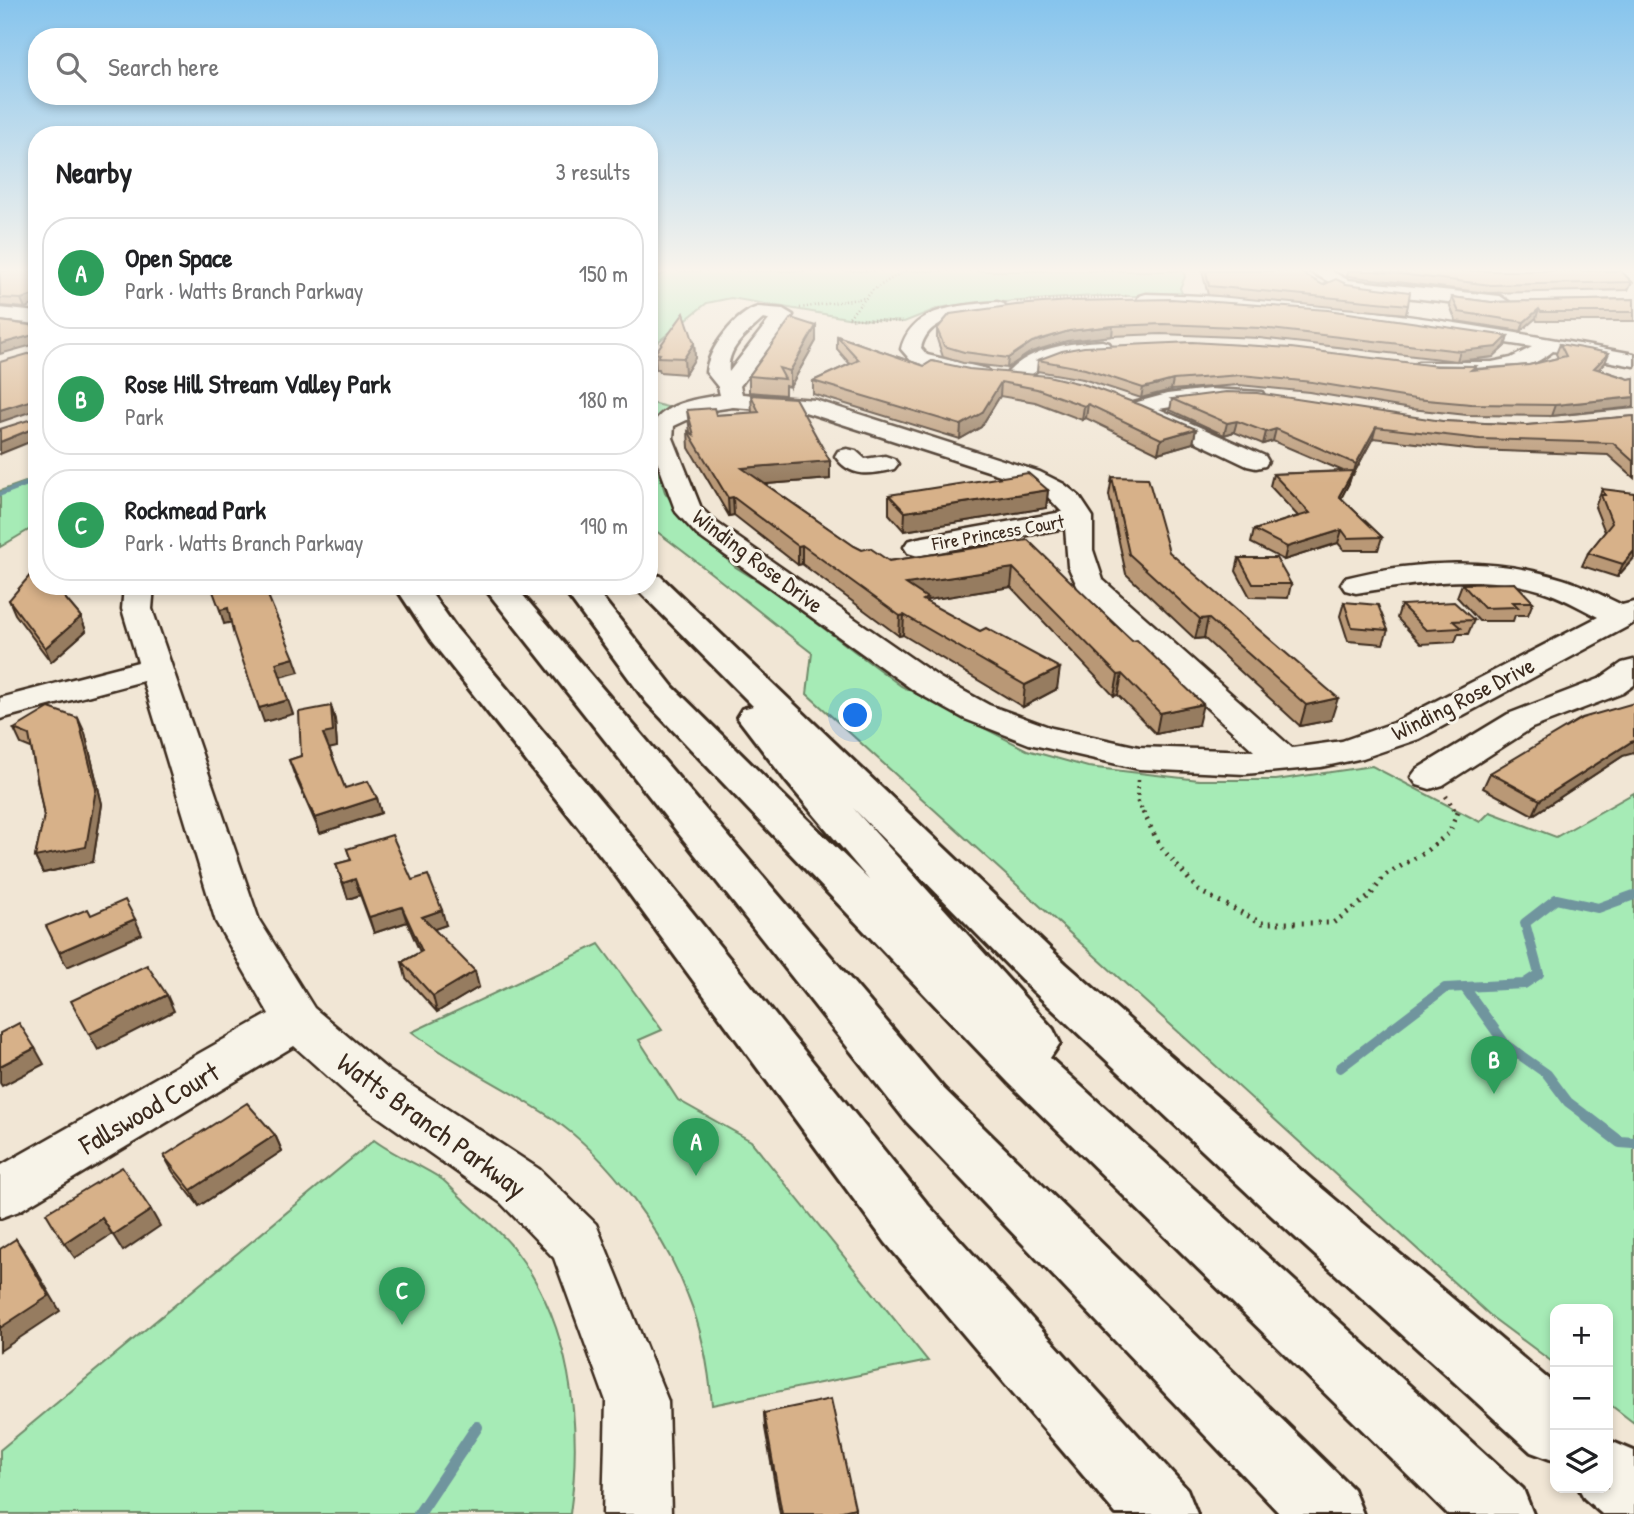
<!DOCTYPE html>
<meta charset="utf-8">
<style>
:root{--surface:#fff;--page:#f6f6f6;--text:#202124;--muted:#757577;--line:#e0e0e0;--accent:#ea580c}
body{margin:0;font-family:"Patrick Hand",sans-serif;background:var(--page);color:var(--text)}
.controls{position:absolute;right:21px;bottom:21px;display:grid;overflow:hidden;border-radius:14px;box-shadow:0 4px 10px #0003}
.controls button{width:63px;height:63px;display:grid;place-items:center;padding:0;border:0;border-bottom:2px solid var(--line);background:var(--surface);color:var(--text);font:35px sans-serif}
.you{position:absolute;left:856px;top:716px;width:24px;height:24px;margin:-18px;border:5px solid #fff;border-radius:50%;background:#1a73e8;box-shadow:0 0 0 10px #1a73e833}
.badge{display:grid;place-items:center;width:46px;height:46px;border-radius:50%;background:var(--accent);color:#fff;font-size:23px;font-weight:700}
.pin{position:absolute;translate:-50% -58px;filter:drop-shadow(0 2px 4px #0008)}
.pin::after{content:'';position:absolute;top:37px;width:24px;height:21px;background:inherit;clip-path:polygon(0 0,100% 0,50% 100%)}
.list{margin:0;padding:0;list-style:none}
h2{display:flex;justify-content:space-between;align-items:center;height:91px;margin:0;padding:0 28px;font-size:30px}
h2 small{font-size:23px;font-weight:400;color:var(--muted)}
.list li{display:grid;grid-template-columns:46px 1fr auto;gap:21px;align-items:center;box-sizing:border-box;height:112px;margin:0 14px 14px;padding:0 14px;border:2px solid var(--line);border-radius:28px}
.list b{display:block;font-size:26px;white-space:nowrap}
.list p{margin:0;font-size:23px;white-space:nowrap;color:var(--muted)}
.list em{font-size:23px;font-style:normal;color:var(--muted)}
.icon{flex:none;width:38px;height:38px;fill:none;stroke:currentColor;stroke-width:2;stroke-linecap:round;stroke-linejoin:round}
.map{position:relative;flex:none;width:1634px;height:1514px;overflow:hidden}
.search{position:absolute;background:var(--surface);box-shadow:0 4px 10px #0003;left:28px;top:28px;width:630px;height:77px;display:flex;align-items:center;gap:18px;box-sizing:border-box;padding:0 24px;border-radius:28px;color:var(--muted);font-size:26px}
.panel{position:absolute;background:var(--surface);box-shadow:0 4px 10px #0003;left:28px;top:126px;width:630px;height:469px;border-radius:28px}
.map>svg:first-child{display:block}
.green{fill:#a6ebb6;stroke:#708a6a;stroke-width:2}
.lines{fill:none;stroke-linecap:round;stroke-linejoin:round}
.stream-far2{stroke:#70959e;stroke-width:5}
.stream-far1{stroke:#70959e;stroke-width:10}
.stream{stroke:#70959e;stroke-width:12}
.minor-casing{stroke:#3b2a1e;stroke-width:5}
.highway-casing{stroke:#3b2a1e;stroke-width:6}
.path-far2{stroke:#3b2a1e;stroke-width:2.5;stroke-dasharray:1 2.5;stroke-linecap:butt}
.path-far1{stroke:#3b2a1e;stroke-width:4.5;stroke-dasharray:2 5;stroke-linecap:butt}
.path{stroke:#3b2a1e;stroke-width:5;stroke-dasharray:2 6;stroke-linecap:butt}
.minor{fill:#f7f3e8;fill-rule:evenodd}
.highway{fill:#f7f3e8;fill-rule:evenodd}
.wall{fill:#b99876;stroke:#3b2a1e;stroke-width:2}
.shaded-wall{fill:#967c60;stroke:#3b2a1e;stroke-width:2}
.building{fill:#d7b189;stroke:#3b2a1e;stroke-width:2}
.labels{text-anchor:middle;stroke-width:6;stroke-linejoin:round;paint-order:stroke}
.far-street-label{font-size:19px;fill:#3b2a1e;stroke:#f7f3e8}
.street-label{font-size:23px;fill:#3b2a1e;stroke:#f7f3e8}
.near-street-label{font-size:28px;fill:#3b2a1e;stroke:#f7f3e8}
</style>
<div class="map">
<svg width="1634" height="1514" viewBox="0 0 1634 1514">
<rect width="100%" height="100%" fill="#f1e6d5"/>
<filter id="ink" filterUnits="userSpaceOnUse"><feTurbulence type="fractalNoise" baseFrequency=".0143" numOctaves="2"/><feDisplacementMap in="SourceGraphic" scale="14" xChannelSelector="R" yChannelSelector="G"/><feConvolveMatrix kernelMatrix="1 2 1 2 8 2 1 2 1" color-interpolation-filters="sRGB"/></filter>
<g filter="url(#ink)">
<g class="green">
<path d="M670,271H1183L1185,277L1180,288L1183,296H1094L957,305L939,308L904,322L847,318L731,298L707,303L649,349V280Z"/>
<path d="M649,392L651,403L676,409L658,419L651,427L649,442L665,492L684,520L734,566L775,592L901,686L1027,750L1088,767L1199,780H1276L1372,766L1480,822L1490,812L1556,837L1634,793V1423L1608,1403V1309H1555V1364L1493,1318L807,694L812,653C757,611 705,566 649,526Z"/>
<path d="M37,478V525L0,547V491Z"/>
<path d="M599,944L662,1030L639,1040L678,1100L751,1141L928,1361L712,1405C709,1369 702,1330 688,1296C664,1233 609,1157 553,1119C507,1088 456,1065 412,1032Z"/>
<path d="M374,1140C395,1156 421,1165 443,1180C451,1187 458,1195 466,1202C482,1217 498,1229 512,1246C571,1321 583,1422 570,1514H0V1450Z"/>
</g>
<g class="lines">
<path class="stream-far2" d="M0,494L37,480"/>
<g class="stream-far1">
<path d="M1465,988L1506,1045L1547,1074L1568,1102L1588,1117"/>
<path d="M1340,1068L1445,988L1524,984L1539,974L1525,923L1556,899L1598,908L1634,895"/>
</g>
<g class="stream">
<path d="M1586,1116L1620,1142L1634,1143"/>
<path d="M419,1514L477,1427"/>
</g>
<defs>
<g id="minor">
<path d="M1309,271H1331L1348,280L1500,296L1509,302L1500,308L1344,290Z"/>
<path d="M1146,294C1311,297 1472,324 1634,354V366L1553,351C1517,380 1461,381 1418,370L1414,366L1418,362H1492L1511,358L1532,347L1330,316L1139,304L1137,300L1139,296Z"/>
<path d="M997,302L1004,304L1006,308L1004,312C974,319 930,311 921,348L927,355L987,369L990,374L987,379L979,380L913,363L901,349C912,306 960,306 997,302Z"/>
<path d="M758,307L783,309L793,315L740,386L742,394L815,400L1040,472L1064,484L1079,496L1093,517V550L1103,580L1292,748L1342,741L1393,723L1598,617C1579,607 1560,596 1539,590C1480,573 1415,584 1356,593L1345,590L1341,584L1345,578C1415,560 1495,557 1563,579C1583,585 1603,596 1622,605L1634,602V623L1419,739L1363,758L1321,767L1245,774L1139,769L1029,744L965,719L916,692L697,535L676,512L649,439C651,405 693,399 720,395L718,387L706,372C708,349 736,313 758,307ZM763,319L769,320L729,372C726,348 747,334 763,319ZM733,407L805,412L1022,482L1046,495L1062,512L918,538L908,541L904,547L908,553L918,556L1065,528L1068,566L1079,590L1254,751L1139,747L1052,728L989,705L940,678L717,523L701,508L673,438L674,426L706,411Z"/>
<path d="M0,308L37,312V324L0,320Z"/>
<path d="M1102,341L1109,343L1112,347L1109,351C1089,356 1069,354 1049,363C1034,369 1024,387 1006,383L1003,378C1025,348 1068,343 1102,341Z"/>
<path d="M1210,389L1262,392L1265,397L1262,402L1254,404L1195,403L1159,409L1265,456L1268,461L1265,466L1256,468L1247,466L1140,415L1130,414L1127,409L1130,404L1167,394Z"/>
<path d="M847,449L856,451L865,459L885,456L894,459L898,464L894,469C870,475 850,478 835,456L838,451Z"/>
<path d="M124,586H154L152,609L259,920L314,1008L389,1071L539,1169L596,1224L668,1401L671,1514H603L606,1401L554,1258L501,1203L353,1099L294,1046L19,1211L0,1218V1166L269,1014L216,922L143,681L0,719V698L138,662L122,609Z"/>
<path d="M1634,660V685L1623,693L1532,728L1443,785L1430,789L1417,785L1411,777L1417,769L1508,714L1599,679L1622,663Z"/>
</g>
<g id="highway">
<path d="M649,574L660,576L1066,964L1312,1180L1555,1385V1461L1531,1452L1272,1216L1032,990L853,808L1053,1029L1060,1043L1050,1058L1523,1489L1533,1514H1448L1009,1083L647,703L561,586H593L673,687L869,880L786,781L737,717L742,709L753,706L638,590L636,586H649Z"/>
<path d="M395,586H426L456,628L639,846L928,1205L1187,1489L1197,1514H1116L886,1243L609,866L432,642Z"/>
<path d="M483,586H515L944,1089L1353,1489L1363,1514H1280L906,1121Z"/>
<path d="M1608,1440L1634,1451V1514H1602L1584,1498L1579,1488H1608Z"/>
</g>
</defs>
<use href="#minor" class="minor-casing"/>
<use href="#highway" class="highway-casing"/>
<g class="path-far2">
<path d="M1017,302L1127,296"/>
<path d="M800,308L864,298"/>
<path d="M902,322L848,318L873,290L904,271"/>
</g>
<g class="path-far1">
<path d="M1138,780L1137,800L1144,814"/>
<path d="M1446,796L1457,814"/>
</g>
<path class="path" d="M1143,812L1160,846L1199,891L1262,923H1333L1370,896L1385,875L1424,853L1449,833L1458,812"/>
<use href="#minor" class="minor"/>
<use href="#highway" class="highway"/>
</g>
<g class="wall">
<path d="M0,271H37L25,308L0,306Z"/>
<path d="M1202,271H1298L1323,285L1346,284L1408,305L1406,314L1208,295Z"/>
<path d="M1348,271H1621L1632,282L1628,290L1488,293L1347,276Z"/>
<path d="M1452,297L1491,302L1634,299V321H1537L1536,318L1521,331L1456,321L1450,306Z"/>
<path d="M950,314L1508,336L1505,346L1493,357L1457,361L1259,338L1161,334L1112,336L1067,341L1031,352L1007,368L963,363L943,357L937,339V329Z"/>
<path d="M816,326V341L790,387L785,386V395L749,392V376Z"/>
<path d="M837,336L924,366L932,361L1196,429L1193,443L1158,453L1086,418L1082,420L1035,402L1000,396L981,427L960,439L813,394V381L850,364L837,349Z"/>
<path d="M694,343L695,358L685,374L660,372L659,369H656L655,353Z"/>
<path d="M1560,344L1605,363L1599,369L1629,379L1634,378V408L1551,416L1467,415L1411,409L1309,392L1239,385L1171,390L1141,398L1083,379L1037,371L1038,360L1476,366L1474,369L1529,365L1558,358L1556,354Z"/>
<path d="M751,395L830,461V479L765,484L854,546L862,550L889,561L1028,540L1198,725L1156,734L1118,695L1114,696L1011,587L927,600V602L1057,689L1023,707L903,635L899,636L802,564L798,565L734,515L729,516L689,448L688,431L690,432L687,410L716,415L752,413Z"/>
<path d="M1172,399L1442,421L1527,425L1634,416V478L1608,455L1476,450L1373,438L1353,475H1351L1349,483L1341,498L1382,537L1378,550H1344L1338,543L1284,560L1251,543L1254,530L1298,516L1270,486L1273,474L1343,471L1273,441L1263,444L1234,432L1224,435L1170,410Z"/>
<path d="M1112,477L1169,552L1331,720L1300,726L1204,638L1195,639L1126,574L1109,495Z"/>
<path d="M1602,489L1634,558L1617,577L1582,566L1588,553L1605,532L1595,507Z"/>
<path d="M1048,490L1046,508L904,531L889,514V495Z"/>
<path d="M1239,558L1291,584L1288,598L1250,597L1236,571Z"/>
<path d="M1462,584L1533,602L1528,615H1515L1513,621H1479L1457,597Z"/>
<path d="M37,586H71L63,596L81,617L86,631L51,662L15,614L9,600Z"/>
<path d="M1344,602L1388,630L1383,644L1348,641L1340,616Z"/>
<path d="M1401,605L1474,620L1468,634H1458L1455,642L1421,644L1397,618Z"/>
<path d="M331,706L335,720L337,747L329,748L345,788L377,798L381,813L320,833L294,774L289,760L301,756Z"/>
<path d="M14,729L85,733L102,804L93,862L43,873L35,857L44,816L31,748L21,744Z"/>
<path d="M1623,756L1533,815L1483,788L1490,773Z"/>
<path d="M347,849L412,880L446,925L434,929L479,987L437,1012L406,978L402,962L420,952L407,922L374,933L360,895L348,899L336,864L351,860Z"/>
<path d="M275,1135L282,1151L199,1206L173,1172L164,1156Z"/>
<path d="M764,1413L855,1514H780L765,1428Z"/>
</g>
<g class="shaded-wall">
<path d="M37,294V304L25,308L21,299Z"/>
<path d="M1539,309L1536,318L1521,331L1524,322Z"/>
<path d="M816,326V341L790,387V371Z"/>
<path d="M1113,326L1112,336L1067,341L1031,352L1007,368L1008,358L1032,342L1069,331Z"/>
<path d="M33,335L36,344L0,354V344Z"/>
<path d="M1508,336L1505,346L1493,357L1457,361L1460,351Z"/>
<path d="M694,343L695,358L685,374L684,358Z"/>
<path d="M1609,353L1605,363L1590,378L1594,368Z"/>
<path d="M1173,380L1171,390L1141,398L1143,388Z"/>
<path d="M1001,382L1000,396L981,427L960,439L961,425Z"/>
<path d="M1634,397V407L1551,416L1555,405Z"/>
<path d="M32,400L36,410L0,422V410Z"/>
<path d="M1088,404L1086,418L1082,420L1084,406Z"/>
<path d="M1237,421L1234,432L1224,435L1227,423Z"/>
<path d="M37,427V439L0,454V442Z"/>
<path d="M1376,427L1373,438L1353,475L1356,464Z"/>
<path d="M1196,429L1193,443L1158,453L1161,439Z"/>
<path d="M1276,429L1273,441L1263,444L1266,432Z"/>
<path d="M830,461V479L742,486V468Z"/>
<path d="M1353,471L1349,483L1336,508L1339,496Z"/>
<path d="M1048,490L1046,508L904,531L905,512Z"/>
<path d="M733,497L734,515L729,516L728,498Z"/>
<path d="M1342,530L1338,543L1284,560L1287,547Z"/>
<path d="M802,545V564L798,565V546Z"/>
<path d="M1634,551V558L1617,577L1623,564Z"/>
<path d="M1013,568L1011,587L927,600L926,618L906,584Z"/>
<path d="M54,586H71L60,600Z"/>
<path d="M228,608L233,622L224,624L220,610Z"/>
<path d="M904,615L903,635L899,636L900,616Z"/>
<path d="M81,617L86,631L51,662L45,648Z"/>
<path d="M1208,618L1204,638L1195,639L1200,619Z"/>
<path d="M294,658L299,672L280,677L276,663Z"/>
<path d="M1060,668L1057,689L1023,707L1025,685Z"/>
<path d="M1122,674L1118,695L1114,696L1118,675Z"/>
<path d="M1338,698L1331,720L1300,726L1306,705Z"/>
<path d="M288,700L293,714L264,722L259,708Z"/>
<path d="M1203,704L1198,725L1156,734L1160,713Z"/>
<path d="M331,706L335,720L337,747L328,749L323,734Z"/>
<path d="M78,718L85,733L102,804L93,862L43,873L35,857Z"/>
<path d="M1634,741V753L1623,756L1533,815L1540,800L1631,742Z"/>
<path d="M377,798L381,813L320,833L315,818Z"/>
<path d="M355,879L360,895L348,899L343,883Z"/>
<path d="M402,907L407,922L374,933L369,917Z"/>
<path d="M442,910L446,925L426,932L422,917Z"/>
<path d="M135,919L142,934L67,967L59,952Z"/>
<path d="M475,971L479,987L437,1012L433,996Z"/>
<path d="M167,995L174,1011L98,1050L89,1034Z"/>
<path d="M35,1048L44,1064L2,1086L0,1083V1066Z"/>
<path d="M275,1135L282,1151L199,1206L191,1190Z"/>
<path d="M151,1210L160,1226L123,1251L113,1235Z"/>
<path d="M102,1218L112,1234L75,1258L64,1243Z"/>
<path d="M16,1239L27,1255L60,1311L0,1351V1328Z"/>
<path d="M855,1508V1514H830Z"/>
</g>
<g class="building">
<path d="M0,271H37V294L21,299L0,298Z"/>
<path d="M1206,271H1298L1323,285L1336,279L1346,284L1410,292L1408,305L1209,286Z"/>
<path d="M1375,271H1621L1632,282L1491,285Z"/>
<path d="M1452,297L1491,302L1634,299V312H1541L1539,309L1524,322L1459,312Z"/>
<path d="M1172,299L1328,310L1508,336L1497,347L1460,351L1261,328L1163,324L1113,326L1069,331L1032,342L1008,358L964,352L944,346L937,329L950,314L1016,305L1070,301Z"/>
<path d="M684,313L694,343L684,358L658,357L660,354L655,353Z"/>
<path d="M791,318L816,326L790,371L779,368L785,379L749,376Z"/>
<path d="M0,321L37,326V427L0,442V429L35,418L36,403L32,400L0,410V362L35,352L36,338L33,335L0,344Z"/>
<path d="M837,336L924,366L932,361L969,369L1048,376L1086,385L1141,405L1196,429L1161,439L1088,404L1084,406L1037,389L1001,382L982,413L961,425L813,381L859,360Z"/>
<path d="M1192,342L1291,348L1437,366H1476L1471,370L1529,365L1566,356L1560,344L1609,353L1594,368L1629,379L1634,378V397L1555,405L1471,404L1415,399L1312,382L1241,375L1173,380L1143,388L1085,369L1038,360L1062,351L1084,347Z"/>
<path d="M1226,392L1257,393L1442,421L1527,425L1634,416V462L1613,443L1480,439L1376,427L1356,464L1276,429L1266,432L1237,421L1227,423L1172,399Z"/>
<path d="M751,395L795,398L830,461L742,468L854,546L862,550L870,548L889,561L1028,540L1132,641L1137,640L1203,704L1160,713L1122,674L1118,675L1013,568L906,584L927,598L923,600L980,631L986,628L1060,668L1025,685L904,615L900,616L802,545L798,546L733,497L728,498L688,431L694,435L687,410L714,408L716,415L759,412Z"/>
<path d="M1353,471L1339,496L1382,537L1348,538L1342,530L1287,547L1254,530L1310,513L1273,474Z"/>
<path d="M1028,473L1048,490L905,512L889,495Z"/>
<path d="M1112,477L1148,478L1169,552L1338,698L1306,705L1208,618L1200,619L1129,554Z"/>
<path d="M1602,489L1634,493V551L1623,564L1588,553L1612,523L1601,495H1605Z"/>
<path d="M1239,558H1276L1291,584H1253Z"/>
<path d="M37,567V586H55L81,617L45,648L9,600Z"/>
<path d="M1515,583L1533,602H1513L1518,607L1484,608L1462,584Z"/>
<path d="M211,586H264L294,658L276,663L288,700L259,708L233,632L228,608L220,610Z"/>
<path d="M1344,602L1378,605L1388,630L1352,627Z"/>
<path d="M1454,602L1474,620L1453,621L1461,628L1426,630L1401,605Z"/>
<path d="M1634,703V741L1631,742L1540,800L1490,773L1582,718Z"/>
<path d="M331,706L333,732L323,734L345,788L368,781L377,798L315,818L289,760L301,756L299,712Z"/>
<path d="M49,708L78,718L96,789L86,847L35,857L44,816L29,735L14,729Z"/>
<path d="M392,835L412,880L428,875L442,910L422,917L475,971L433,996L402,962L422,951L402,907L369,917L355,879L343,883L336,864L351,860L347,849Z"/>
<path d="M125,900L135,919L59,952L46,926L88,909L91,915Z"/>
<path d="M147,965L167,995L89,1034L71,1001Z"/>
<path d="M19,1023L35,1048L0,1066V1033Z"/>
<path d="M247,1103L275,1135L191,1190L164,1156Z"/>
<path d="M122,1167L151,1210L113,1235L102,1218L64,1243L46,1213Z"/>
<path d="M16,1239L49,1296L0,1328V1249Z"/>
<path d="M831,1399L855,1508L830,1514H782L764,1413Z"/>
</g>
</g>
<linearGradient id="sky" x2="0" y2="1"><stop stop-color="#86c4ed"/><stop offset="0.56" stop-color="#f9f4ec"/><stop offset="1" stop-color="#f9f4ec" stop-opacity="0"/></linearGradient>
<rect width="1634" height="483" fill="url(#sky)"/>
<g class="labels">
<g class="far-street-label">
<text transform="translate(998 532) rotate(-10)" y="7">Fire Princess Court</text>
</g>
<g class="street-label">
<text transform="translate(758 561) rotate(37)" y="8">Winding Rose Drive</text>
<text transform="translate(1463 699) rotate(-27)" y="8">Winding Rose Drive</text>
</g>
<g class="near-street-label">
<text transform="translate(149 1108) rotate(-30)" y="10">Fallswood Court</text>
<text transform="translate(432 1125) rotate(36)" y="10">Watts Branch Parkway</text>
</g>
</g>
</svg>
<div class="controls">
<button>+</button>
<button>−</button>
<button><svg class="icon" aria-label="layers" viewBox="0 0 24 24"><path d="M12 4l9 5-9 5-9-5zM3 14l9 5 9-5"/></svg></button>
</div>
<div class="you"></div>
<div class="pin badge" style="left:696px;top:1176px;background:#2e9e5b">A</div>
<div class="pin badge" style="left:1494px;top:1094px;background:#2e9e5b">B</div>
<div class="pin badge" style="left:402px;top:1325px;background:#2e9e5b">C</div>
<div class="search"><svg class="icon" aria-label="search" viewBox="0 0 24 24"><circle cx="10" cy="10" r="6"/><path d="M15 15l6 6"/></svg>Search here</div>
<section class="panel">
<h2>Nearby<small>3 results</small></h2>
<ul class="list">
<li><span class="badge" style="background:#2e9e5b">A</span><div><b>Open Space</b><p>Park · Watts Branch Parkway</p></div><em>150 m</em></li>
<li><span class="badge" style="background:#2e9e5b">B</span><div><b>Rose Hill Stream Valley Park</b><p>Park</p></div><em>180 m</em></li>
<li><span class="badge" style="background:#2e9e5b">C</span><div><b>Rockmead Park</b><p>Park · Watts Branch Parkway</p></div><em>190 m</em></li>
</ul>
</section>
</div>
